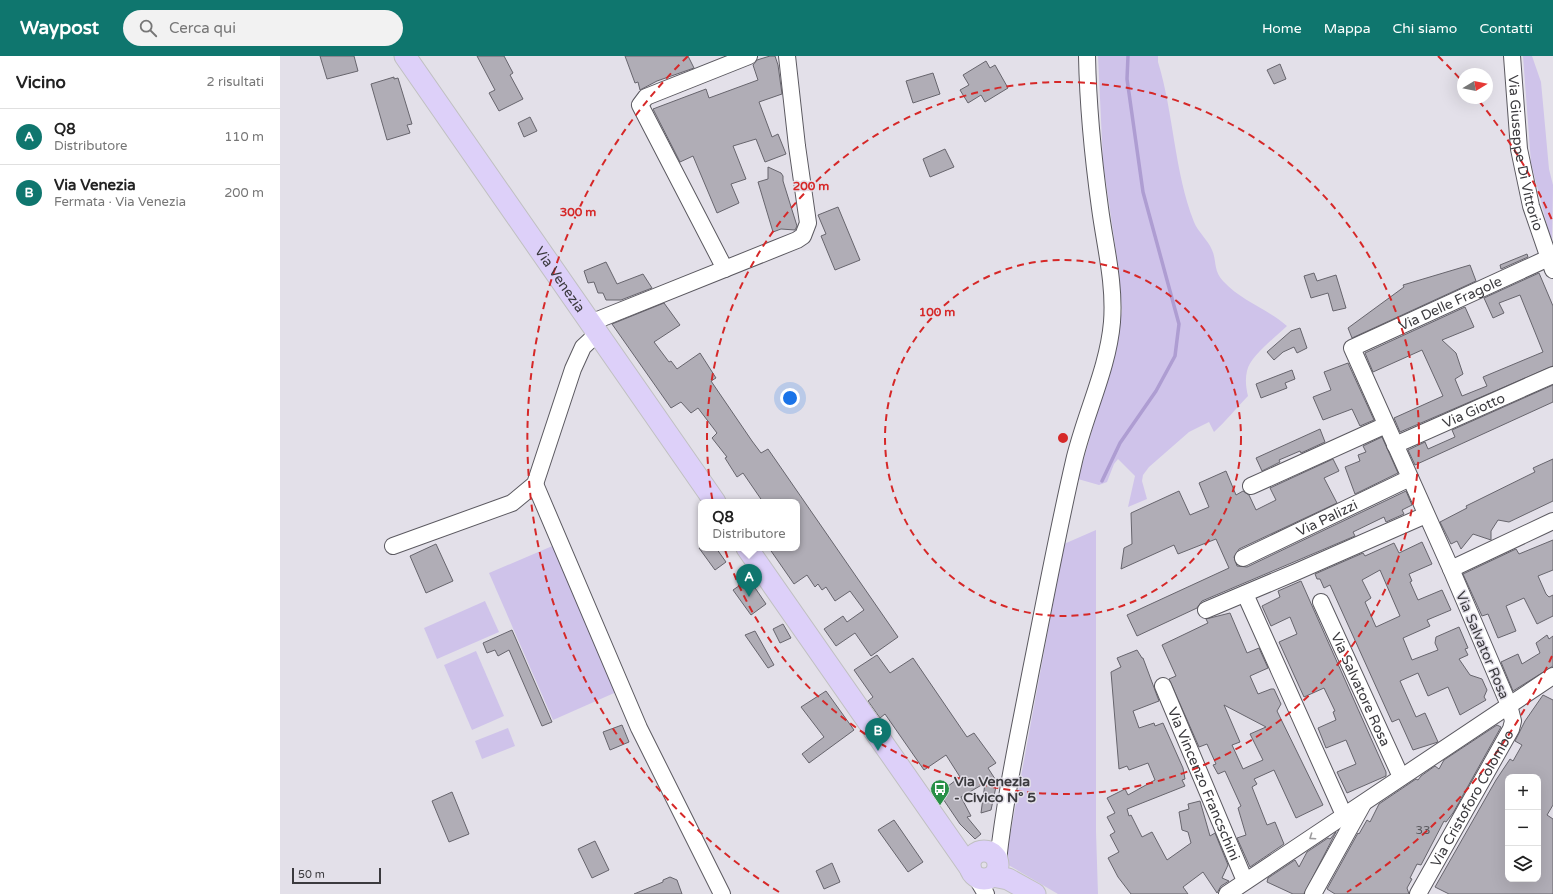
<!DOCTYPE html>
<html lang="it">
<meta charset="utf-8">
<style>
:root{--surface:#fff;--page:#f2f2f2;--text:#222;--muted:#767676;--line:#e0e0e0;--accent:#0f766e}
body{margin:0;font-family:"Varela Round",sans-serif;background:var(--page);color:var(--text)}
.controls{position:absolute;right:12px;bottom:12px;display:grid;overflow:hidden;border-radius:8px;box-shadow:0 4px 16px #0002}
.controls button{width:36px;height:36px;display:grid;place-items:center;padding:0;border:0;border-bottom:1px solid var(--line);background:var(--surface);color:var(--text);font:20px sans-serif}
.compass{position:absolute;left:1177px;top:12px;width:36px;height:36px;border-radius:50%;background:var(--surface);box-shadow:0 4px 16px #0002;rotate:80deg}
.scale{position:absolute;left:12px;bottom:10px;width:89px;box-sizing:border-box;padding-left:4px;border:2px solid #3b3a3e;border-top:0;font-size:11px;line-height:14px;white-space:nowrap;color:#3b3a3e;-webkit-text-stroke:3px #e3e0e9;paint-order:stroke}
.you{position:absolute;left:510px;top:342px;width:14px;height:14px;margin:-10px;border:3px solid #fff;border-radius:50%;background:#1a73e8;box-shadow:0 0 0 6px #1a73e833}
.badge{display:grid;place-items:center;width:26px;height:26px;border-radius:50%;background:var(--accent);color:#fff;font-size:13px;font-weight:700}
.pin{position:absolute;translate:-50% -33px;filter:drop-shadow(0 1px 2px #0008)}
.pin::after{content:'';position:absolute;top:21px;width:14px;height:12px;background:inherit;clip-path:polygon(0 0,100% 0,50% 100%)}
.popup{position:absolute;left:418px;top:443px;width:102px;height:52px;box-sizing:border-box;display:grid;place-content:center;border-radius:8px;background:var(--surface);filter:drop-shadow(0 1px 3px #0005);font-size:13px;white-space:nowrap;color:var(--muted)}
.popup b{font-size:15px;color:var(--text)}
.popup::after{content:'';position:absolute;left:50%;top:100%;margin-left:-8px;border:8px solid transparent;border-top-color:var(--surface)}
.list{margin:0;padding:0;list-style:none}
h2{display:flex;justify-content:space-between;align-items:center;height:52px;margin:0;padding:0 16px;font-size:17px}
h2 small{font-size:13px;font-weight:400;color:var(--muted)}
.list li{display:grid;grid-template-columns:26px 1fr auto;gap:12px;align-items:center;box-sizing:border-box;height:56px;padding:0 16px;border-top:1px solid var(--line)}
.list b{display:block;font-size:15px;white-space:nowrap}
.list p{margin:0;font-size:13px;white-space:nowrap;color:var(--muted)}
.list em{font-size:13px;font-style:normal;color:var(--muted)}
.icon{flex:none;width:22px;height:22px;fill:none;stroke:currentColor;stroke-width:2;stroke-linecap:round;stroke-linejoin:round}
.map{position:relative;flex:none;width:1273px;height:838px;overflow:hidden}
header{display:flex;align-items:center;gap:24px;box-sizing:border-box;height:56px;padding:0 20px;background:var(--accent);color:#fff}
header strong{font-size:19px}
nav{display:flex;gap:22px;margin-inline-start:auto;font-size:14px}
.search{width:280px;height:36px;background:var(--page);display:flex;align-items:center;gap:10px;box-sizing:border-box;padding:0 14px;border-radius:22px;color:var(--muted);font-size:15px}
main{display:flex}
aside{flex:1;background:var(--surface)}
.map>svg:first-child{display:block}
.green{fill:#cfc3ea}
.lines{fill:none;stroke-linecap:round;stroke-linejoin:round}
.stream{stroke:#ae9dd2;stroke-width:3.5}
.building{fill:#b0adb6;stroke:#67656d;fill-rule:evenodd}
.minor-casing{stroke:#5b5960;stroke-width:18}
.major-casing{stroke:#c0c0c1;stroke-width:23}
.minor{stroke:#fff;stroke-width:16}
.major{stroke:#ddd0f9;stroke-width:21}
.oneway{stroke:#9d9c9e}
.ring{fill:none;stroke:#d62828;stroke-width:2;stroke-dasharray:7 5}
.labels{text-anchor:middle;stroke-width:3;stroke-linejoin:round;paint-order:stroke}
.number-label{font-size:12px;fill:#58575c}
.street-label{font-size:14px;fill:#3b3a3e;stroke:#e3e0e9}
.poi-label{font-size:14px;font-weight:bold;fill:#3b3a3e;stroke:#e3e0e9;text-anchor:start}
.centre{fill:#d62828;stroke:#e3e0e9;stroke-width:2}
.ring-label{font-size:12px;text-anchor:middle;font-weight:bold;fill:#d62828;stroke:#e3e0e9;stroke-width:3;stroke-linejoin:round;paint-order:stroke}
</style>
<header>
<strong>Waypost</strong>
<div class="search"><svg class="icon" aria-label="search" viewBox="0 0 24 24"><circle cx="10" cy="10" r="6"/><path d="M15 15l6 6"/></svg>Cerca qui</div>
<nav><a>Home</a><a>Mappa</a><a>Chi siamo</a><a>Contatti</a></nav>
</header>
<main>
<aside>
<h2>Vicino<small>2 risultati</small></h2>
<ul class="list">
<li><span class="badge">A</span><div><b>Q8</b><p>Distributore</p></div><em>110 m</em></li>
<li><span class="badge">B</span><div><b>Via Venezia</b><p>Fermata · Via Venezia</p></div><em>200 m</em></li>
</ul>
</aside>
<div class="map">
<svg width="1273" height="838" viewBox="0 0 1273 838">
<rect width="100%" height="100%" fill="#e3e0e9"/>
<g class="green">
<path d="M818,0H878V6C894,58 894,115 914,166C918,176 928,184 932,194C937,205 933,214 943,225C961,245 988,253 1007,270C996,281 970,300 967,315C965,323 966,332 968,340C956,352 946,365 934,376L929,366L909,376L869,411L863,419L862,425L867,443L848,451L855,420L838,403L834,408L827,426L819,429L798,423L832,305L842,255L839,216L823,106Z"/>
<path d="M1243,0H1252L1261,26L1269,113L1273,129L1272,188L1251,107Z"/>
<path d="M816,474V776L818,838H778L725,807L784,488Z"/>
<path d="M277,488L341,634L273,664L209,517Z"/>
<path d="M205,545L219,576L157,603L144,572Z"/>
<path d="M196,595L224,660L192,674L164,609Z"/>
<path d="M228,672L235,690L202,703L195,685Z"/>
</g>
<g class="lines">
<path class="stream" d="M822,425L840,387L876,335L895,300L899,268L863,136L847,23L848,0"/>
</g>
<g class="building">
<path d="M40,0H74L78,15L47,23Z"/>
<path d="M197,0H224L233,17L230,19L243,43L219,55L209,37L215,34Z"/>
<path d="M345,0H408L414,12L377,25L360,34L358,26L355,27Z"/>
<path d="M490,0H495L498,9L502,38L479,46L492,81L498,78L506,98L485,106L476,83L453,90L466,123L451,128L459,147L437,157L413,100L400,106L373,53L426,33L429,42L478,24L473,9L477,4Z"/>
<path d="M706,5L710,12L715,9L728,32L705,46L701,39L688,47L680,34L689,29L683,19Z"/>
<path d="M1000,8L1006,23L994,28L987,14Z"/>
<path d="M653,17L660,38L633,47L626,25Z"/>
<path d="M114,21V23L118,22L132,68L127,69L130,77L107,84L91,28Z"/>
<path d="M250,61L257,75L244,81L238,67Z"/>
<path d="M665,93L674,111L650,121L643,103Z"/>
<path d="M488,111L501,117L503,120V125L517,170L515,174L501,173L493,176L478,126L488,123Z"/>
<path d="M558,151L580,204L555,214L541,180L546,178L538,159Z"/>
<path d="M1247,198L1248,201L1221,213L1220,209Z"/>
<path d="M326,206L337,228L363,218L372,232L341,244H326L323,237H318L314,226L308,227L304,215Z"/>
<path d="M1190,209L1196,225L1072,282L1068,272L1124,231L1123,229Z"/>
<path d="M1034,217L1037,225L1056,219L1066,252L1053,255L1048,237L1031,242L1024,220Z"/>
<path d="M1259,217L1273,250V310L1120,376L1114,362L1163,340L1142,294L1093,316L1085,297L1185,251L1194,271L1162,284L1176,297L1183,318L1175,323L1182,340L1207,330L1203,321L1263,296L1240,239L1219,247L1224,257L1213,262L1204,242Z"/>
<path d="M384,247L400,269L374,286L389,306L391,305L397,313L420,297L436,322L431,325L472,385L481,397L488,393L618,581L591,600L575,577L556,590L544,573L563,560L567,566L584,554L570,535L555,545L546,531L542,534L538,528L535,531L527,519L514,528L489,492H517V446H483L463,417L457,421L445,402L447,401L432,382L437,377L418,352L411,357L401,346L391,352L332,268Z"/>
<path d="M1020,272L1027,292L1017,297L1014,291L1003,296L994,304L987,296L1011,275Z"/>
<path d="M1068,307L1094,364L1080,370L1072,353L1043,364L1033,341L1051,334L1044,316Z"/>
<path d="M1012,314L1015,323L1005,327L1007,332L981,342L976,328Z"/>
<path d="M1273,329V346L1135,409L1128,394L1145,386L1148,393L1175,381L1172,374Z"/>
<path d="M1040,373L1045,386L1021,397L1020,395L999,404L1000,406L982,415L976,402Z"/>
<path d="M1102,381L1118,417L1075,438L1065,411L1080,405L1078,399L1086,396L1083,390Z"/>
<path d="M1053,403L1059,415L1044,422L1057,447L959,493L954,501L957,510L967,511L1126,435L1132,449L1122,454L1124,458L1106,466L1104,461L1073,476L1075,480L922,545L917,552L857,580L847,559L949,512L936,483L898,498L894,489L841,513L844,492L852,488L851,457L899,435L910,459L929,451L919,427L946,415L956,439L963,435L969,439L976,454L996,444L990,432Z"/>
<path d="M1273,403V445L1229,466L1218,464L1211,475V484L1193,478L1181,493L1177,485L1171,488L1160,466L1187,452L1186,450L1255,416L1253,412Z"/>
<path d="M1273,484V514L1258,520L1266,538L1269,541L1273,539V560L1257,568L1244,542L1226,550L1236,575L1218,582L1208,558L1202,560L1183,518L1236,493L1239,498Z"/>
<path d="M1142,486L1152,508L1129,518L1132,525L1130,526L1138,544L1162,534L1171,554L1147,564L1150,570L1123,582L1132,604L1158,594L1155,587L1156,581L1179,571L1188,592L1185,593L1188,599L1179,603L1190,619L1202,623L1207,634L1204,641L1206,644L1180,659L1168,631L1148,640L1138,617L1120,625L1136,661L1145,657L1158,686L1133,694L1119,663L1112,666L1050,529L1044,532L1040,523H1037L1035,518L1083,497L1085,500L1114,487L1119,497ZM1100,514L1120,560L1096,571L1085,546L1091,542L1082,524Z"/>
<path d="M156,488L173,525L146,537L130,500Z"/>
<path d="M419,492H436L446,506L435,514Z"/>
<path d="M469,523L486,548L471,559L453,534Z"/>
<path d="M1021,525L1106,716V720L1067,737L1057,716L1076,708L1066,684L1046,692L1038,672L1056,664L1053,656L1055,655L1044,632L1024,641L999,586L1017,578L1010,561L991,570L982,550L1000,541L998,535Z"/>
<path d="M950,557L967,597L979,592L988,612L970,620L978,638L991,633H994L1001,648L997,655L1043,749L1016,762L994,714L974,723L977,728L972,731L987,769L995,766L1004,788L970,811L957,782L966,779L958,752L961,750L945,715L938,718L933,709L936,708L927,688L919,691L889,623L896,620L882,589L928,567L926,563ZM944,649L986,671L970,678L983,704L963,713L952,689L960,686Z"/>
<path d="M503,568L511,582L500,587L493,573Z"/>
<path d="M232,574L272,666L262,670L229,594L218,600L215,594L207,597L203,587Z"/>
<path d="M475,575L494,609L488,612L465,579Z"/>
<path d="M1267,579L1269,583L1273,580V610L1233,635L1221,606L1238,598L1242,608L1260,597L1256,587Z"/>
<path d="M857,594L862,602H863L879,645L853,655L859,672L874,667L875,670L883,667L903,712L905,723L902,724L905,730L847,753L849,760L851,759L862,781L872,776L887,804L911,787L908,776L902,774L899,756L909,753L908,748L920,745L930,780L935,777L948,809L942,822L949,825L941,830L937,837L923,816L903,831L908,838H851L838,821L828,802L839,796L830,779L835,776L827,761L835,757L827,742L845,733L848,739L875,724L868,707L849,714L847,710L839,713L831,616L841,611L837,602Z"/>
<path d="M597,599L610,617L633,602L687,681L694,677L716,707L708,712L717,726L711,754L701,757L705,727L681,741L691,760L687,761L701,778L695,783L680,768L659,737L680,721L666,699L644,714L605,658L600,662L588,645L593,641L574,614Z"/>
<path d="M546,635L574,674L529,707L522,698L544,681L521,651Z"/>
<path d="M1263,639L1273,644V749L1267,759L1273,763V838H1169L1155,831L1216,724L1230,703L1233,705L1242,689L1235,685L1245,665ZM1228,721H1258V823H1228Z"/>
<path d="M342,669L349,686L330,694L323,676Z"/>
<path d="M1217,669L1221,671L1173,757L1166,766L1164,765L1141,809L1137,808L1130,822L1132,823L1127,832L1129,838H1055L1047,833L1078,777L1079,778L1087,764L1090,766L1099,748L1136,723L1138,724L1141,720L1155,710L1159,713L1164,704Z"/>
<path d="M172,736L189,778L169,786L152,745Z"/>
<path d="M614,764L643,806L628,816L598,774Z"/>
<path d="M1056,776L1024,838H1013L987,826L988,822L1015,804L1019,811L1027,796L1048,782L1050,783Z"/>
<path d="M315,785L329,814L312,822L298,793Z"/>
<path d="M552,807L560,826L544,833L536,815Z"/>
<path d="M390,821L397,824L402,838H354L383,826V824Z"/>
</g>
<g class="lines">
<defs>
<g id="minor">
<path id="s1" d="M1232,0L1239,93L1251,150L1273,214"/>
<path d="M445,213L360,49L366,41L469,0"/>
<path d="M310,267L517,184L523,180L528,167L517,90L507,0"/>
<path id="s2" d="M1115,389L1273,319"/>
<path d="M255,428L359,672L442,838"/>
<path d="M971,430L1106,369"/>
<path d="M113,490L232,447L255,428L293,313L303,291L317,278"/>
<path id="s3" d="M963,502L1130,422"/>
<path d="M1171,513L1273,465"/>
<path d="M965,538L1064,759"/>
<path id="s4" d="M1041,546L1121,721"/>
<path d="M926,554L1016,516L1146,459"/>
<path id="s5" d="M883,630L965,825"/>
<path d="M718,805C725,741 739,677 751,614C765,544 778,474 794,405C805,358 828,313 832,266C835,227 825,190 820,152C813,101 808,51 807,0"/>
<path d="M696,821L706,838"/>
<path d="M947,838L1273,620"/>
<path d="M1033,838L1083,748"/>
<path id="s6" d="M1138,838L1231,673L1233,665L1229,649L1171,513L1072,292L1273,200"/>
</g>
<g id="major">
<path id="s7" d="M125,0L435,446"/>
<path d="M467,492L690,812"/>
<circle cx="704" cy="809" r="14"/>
<path d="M713,820L728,823L755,838"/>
</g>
</defs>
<use href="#minor" class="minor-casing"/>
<use href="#major" class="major-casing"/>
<use href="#minor" class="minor"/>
<use href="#major" class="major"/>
</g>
<defs><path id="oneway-chevron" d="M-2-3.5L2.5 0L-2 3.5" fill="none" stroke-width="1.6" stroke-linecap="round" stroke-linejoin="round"/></defs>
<use class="oneway" href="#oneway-chevron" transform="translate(1032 781) rotate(146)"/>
<g class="ring">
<circle cx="783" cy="382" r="178"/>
<circle cx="783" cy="382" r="356"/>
<path d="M1272 600A535 535 0 0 1 1067 836M499 836A535 535 0 0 1 408 0M1158 0A535 535 0 0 1 1181 24M1199 45A535 535 0 0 1 1272 164"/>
</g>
<defs>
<symbol id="bus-pin" viewBox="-11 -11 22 30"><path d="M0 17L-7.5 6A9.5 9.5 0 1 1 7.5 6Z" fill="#289047" stroke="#e3e0e9"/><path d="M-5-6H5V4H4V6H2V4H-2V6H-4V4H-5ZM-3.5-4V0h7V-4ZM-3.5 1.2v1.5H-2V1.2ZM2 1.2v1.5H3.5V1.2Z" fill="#fff"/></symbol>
</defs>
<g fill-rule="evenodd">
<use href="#bus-pin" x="649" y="722" width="22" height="30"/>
</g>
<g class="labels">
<g class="number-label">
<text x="1143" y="778">33</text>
</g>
<g class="street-label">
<text dy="5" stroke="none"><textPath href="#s1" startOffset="98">Via Giuseppe Di Vittorio</textPath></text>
<text dy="5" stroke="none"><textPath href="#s7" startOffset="272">Via Venezia</textPath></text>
<text dy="5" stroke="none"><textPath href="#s6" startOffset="712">Via Delle Fragole</textPath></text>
<text dy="5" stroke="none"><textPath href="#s2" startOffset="86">Via Giotto</textPath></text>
<text dy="5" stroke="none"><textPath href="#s3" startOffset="93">Via Palizzi</textPath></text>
<text transform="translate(1203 589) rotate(67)" y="5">Via Salvator Rosa</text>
<text dy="5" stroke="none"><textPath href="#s4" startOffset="96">Via Salvatore Rosa</textPath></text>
<text dy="5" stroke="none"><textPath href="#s5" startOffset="106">Via Vincenzo Francschini</textPath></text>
<text dy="5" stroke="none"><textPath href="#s6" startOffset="110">Via Cristoforo Colombo</textPath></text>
</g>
<g class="poi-label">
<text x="674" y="730">Via Venezia<tspan x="674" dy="16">- Civico N° 5</tspan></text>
</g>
</g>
<circle cx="783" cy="382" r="6" class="centre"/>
<g class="ring-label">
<text x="531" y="134">200 m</text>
<text x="298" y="160">300 m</text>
<text x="657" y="260">100 m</text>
</g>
</svg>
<div class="controls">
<button>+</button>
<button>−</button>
<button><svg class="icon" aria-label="layers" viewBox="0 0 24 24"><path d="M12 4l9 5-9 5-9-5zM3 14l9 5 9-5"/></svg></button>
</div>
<svg class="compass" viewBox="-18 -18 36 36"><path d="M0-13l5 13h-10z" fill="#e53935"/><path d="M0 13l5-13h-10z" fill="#767676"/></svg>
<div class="scale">50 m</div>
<div class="you"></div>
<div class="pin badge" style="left:469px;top:541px">A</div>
<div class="popup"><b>Q8</b>Distributore</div>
<div class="pin badge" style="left:598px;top:695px">B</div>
</div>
</main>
